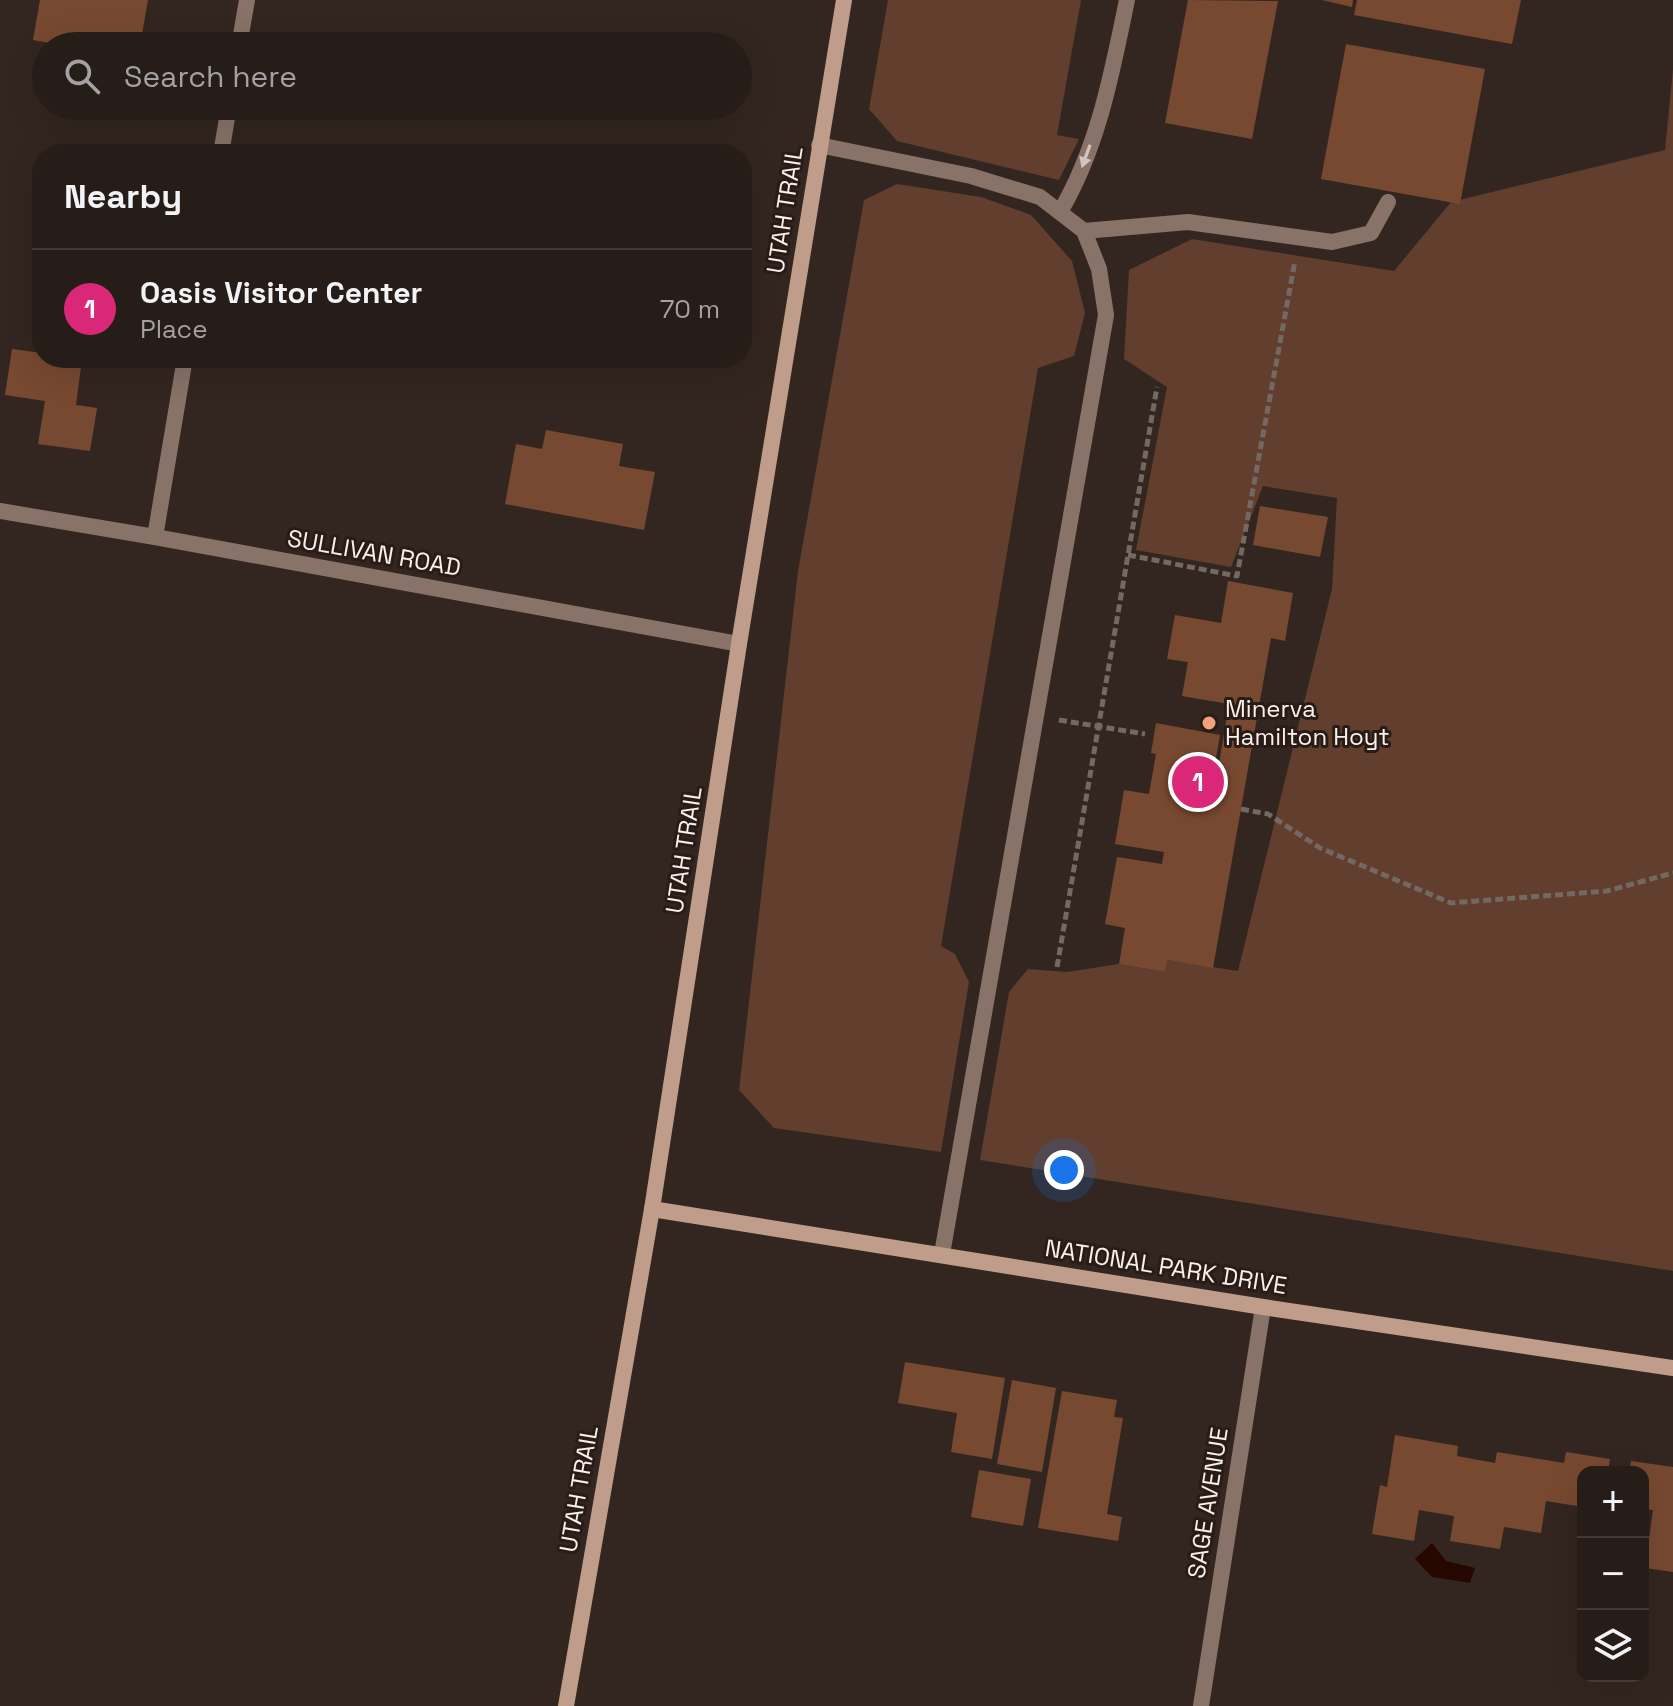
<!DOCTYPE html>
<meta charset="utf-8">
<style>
:root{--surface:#261c18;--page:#2e2521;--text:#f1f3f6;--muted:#a4a1a2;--line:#423a37;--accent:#db2777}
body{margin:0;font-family:"Space Grotesk",sans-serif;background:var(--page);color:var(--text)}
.controls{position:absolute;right:24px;bottom:24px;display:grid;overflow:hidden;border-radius:16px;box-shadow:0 8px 32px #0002}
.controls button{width:72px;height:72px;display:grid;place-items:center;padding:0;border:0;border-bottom:2px solid var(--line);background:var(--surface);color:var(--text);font:40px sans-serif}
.you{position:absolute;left:1064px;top:1170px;width:28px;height:28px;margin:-20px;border:6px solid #fff;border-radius:50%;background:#1a73e8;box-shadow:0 0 0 12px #1a73e833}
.badge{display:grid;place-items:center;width:52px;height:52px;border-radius:50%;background:var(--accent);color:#fff;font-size:26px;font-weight:700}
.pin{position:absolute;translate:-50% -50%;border:4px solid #fff;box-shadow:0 2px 8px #0006}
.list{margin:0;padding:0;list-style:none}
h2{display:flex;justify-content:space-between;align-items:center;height:104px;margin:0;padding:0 32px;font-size:34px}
h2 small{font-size:26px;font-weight:400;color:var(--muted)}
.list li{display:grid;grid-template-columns:52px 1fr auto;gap:24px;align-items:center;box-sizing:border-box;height:120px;padding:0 32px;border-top:2px solid var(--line)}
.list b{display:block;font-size:30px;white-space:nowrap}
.list p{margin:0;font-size:26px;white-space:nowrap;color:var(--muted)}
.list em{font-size:26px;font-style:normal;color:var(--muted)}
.icon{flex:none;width:44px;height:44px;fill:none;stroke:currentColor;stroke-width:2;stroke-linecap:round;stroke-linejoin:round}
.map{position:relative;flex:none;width:1673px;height:1706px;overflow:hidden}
.search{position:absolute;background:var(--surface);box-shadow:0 8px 32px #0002;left:32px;top:32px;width:720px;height:88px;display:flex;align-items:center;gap:20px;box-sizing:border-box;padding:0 28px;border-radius:44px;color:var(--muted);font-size:30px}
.panel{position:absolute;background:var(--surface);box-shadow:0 8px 32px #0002;left:32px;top:144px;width:720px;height:224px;border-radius:32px}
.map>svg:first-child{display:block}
.green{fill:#613e2d}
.water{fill:#270800}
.building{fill:#784931}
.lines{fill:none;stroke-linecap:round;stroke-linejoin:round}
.path{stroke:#736862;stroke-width:5;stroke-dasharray:8 4;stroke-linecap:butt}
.lane{stroke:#897368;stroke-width:16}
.street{stroke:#897368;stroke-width:16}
.secondary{stroke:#c09c8a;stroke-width:16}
.oneway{fill:#d2c4be}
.poi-dot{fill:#f0a27a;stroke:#291c16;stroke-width:3}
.labels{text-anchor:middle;stroke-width:6;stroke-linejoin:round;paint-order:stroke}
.street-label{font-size:24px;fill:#f9f0ec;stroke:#291c16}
.poi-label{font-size:24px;fill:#f9f0ec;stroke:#291c16;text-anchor:start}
</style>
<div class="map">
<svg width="1673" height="1706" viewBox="0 0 1673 1706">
<rect width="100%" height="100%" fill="#332620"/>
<g class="green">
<path d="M888,0H1081L1057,135L1079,139L1059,180L897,141L869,109Z"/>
<path d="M1673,69V1271L980,1160L1009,992L1028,969L1067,972L1119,964L1165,972L1168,960L1238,971L1332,589L1337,498L1263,486L1231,567L1136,550L1167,387L1124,359L1129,270L1192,239L1394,271L1451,202L1665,150Z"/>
<path d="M897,184L981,197L1031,215L1072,261L1085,313L1074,356L1038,368L941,946L955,954L969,982L941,1152L774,1128L739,1090L798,571L864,200Z"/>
</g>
<path class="water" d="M1432,1543L1446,1561L1475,1568L1470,1583L1432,1577L1415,1559Z"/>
<g class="building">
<path d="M40,0H148L140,46H68L33,40Z"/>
<path d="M1188,0L1278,1L1252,139L1165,123Z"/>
<path d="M1322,0H1353L1352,7Z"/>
<path d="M1357,0H1521L1512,44L1354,15Z"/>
<path d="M1346,44L1485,69L1460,204L1321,179Z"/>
<path d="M40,197H42V231L35,230Z"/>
<path d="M12,349L42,353V358L82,359L76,405L97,408L90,451L38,444L45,401L5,395Z"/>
<path d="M546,430L623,444L619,466L655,472L644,530L505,504L516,444L542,449Z"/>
<path d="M1260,506L1328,517L1320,557L1253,545Z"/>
<path d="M1228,581L1293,593L1285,641L1271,638L1213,968L1168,960L1165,972L1119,964L1125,928L1105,924L1117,857L1162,864L1164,852L1115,844L1124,790L1149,794L1156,754L1151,753L1156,723L1220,735L1215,764L1184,758L1182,768L1217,775L1229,704L1182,696L1188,662L1167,659L1175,615L1221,623Z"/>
<path d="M905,1362L1005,1378L992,1459L951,1452L957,1413L898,1403Z"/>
<path d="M1012,1380L1056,1388L1042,1472L997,1464Z"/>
<path d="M1062,1391L1117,1400L1114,1417L1123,1418L1107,1514L1122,1517L1118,1541L1038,1528Z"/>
<path d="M1395,1435L1458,1446L1457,1456L1495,1463L1497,1452L1564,1463L1566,1452L1610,1459L1608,1472H1583V1507L1546,1501L1541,1533L1504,1527L1500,1549L1450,1541L1454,1516L1419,1510L1414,1541L1372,1534L1380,1485L1387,1487Z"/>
<path d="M1631,1461L1673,1467V1572L1645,1568L1653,1510L1643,1509V1472H1630Z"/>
<path d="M979,1470L1031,1479L1023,1526L971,1517Z"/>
</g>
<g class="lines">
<g class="path">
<path d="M1128,555L1237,576L1295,261"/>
<path d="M1059,720L1145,734"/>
<path d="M1241,809L1268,814L1320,848L1451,903L1607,891L1673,873"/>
<path d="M1057,967L1157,387"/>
</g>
<g class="lane">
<path d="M819,145L971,176L1040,197L1084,231L1099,269L1106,315L942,1254"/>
<path d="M1060,212C1098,148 1112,73 1127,0"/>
<path d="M1084,231L1188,222L1332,242L1371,233L1388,202"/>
</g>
<g class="street">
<path d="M239,46L247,0"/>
<path d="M221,154L229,106"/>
<path d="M0,511L155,537L739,644"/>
<path d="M155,537L185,358"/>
<path d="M1201,1706L1263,1307"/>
</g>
<g class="secondary">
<path d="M652,1209L1263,1307L1673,1368"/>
<path d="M566,1706L652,1209L739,644L844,0"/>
</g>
</g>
<defs><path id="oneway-solid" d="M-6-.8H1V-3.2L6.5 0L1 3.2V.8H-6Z" transform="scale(2)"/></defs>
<use class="oneway" href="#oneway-solid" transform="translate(1086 156) rotate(110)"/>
<circle class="poi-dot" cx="1209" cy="723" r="8"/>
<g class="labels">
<g class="street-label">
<text transform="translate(785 210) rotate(-81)" y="8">UTAH TRAIL</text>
<text transform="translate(374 553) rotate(10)" y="8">SULLIVAN ROAD</text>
<text transform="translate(684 850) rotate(-81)" y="8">UTAH TRAIL</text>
<text transform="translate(1166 1267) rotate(9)" y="8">NATIONAL PARK DRIVE</text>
<text transform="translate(579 1489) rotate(-80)" y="8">UTAH TRAIL</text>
<text transform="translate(1208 1503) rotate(-81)" y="8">SAGE AVENUE</text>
</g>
<g class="poi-label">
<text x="1225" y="717">Minerva<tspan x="1225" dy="28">Hamilton Hoyt</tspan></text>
</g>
</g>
</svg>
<div class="controls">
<button>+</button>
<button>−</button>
<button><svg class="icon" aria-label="layers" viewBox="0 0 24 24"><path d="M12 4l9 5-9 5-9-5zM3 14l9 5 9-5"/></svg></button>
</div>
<div class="you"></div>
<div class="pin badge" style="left:1198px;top:782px">1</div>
<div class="search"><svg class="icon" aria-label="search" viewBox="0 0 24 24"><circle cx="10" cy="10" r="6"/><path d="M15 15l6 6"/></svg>Search here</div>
<section class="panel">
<h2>Nearby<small></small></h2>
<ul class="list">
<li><span class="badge">1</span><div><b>Oasis Visitor Center</b><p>Place</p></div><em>70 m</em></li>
</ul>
</section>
</div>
